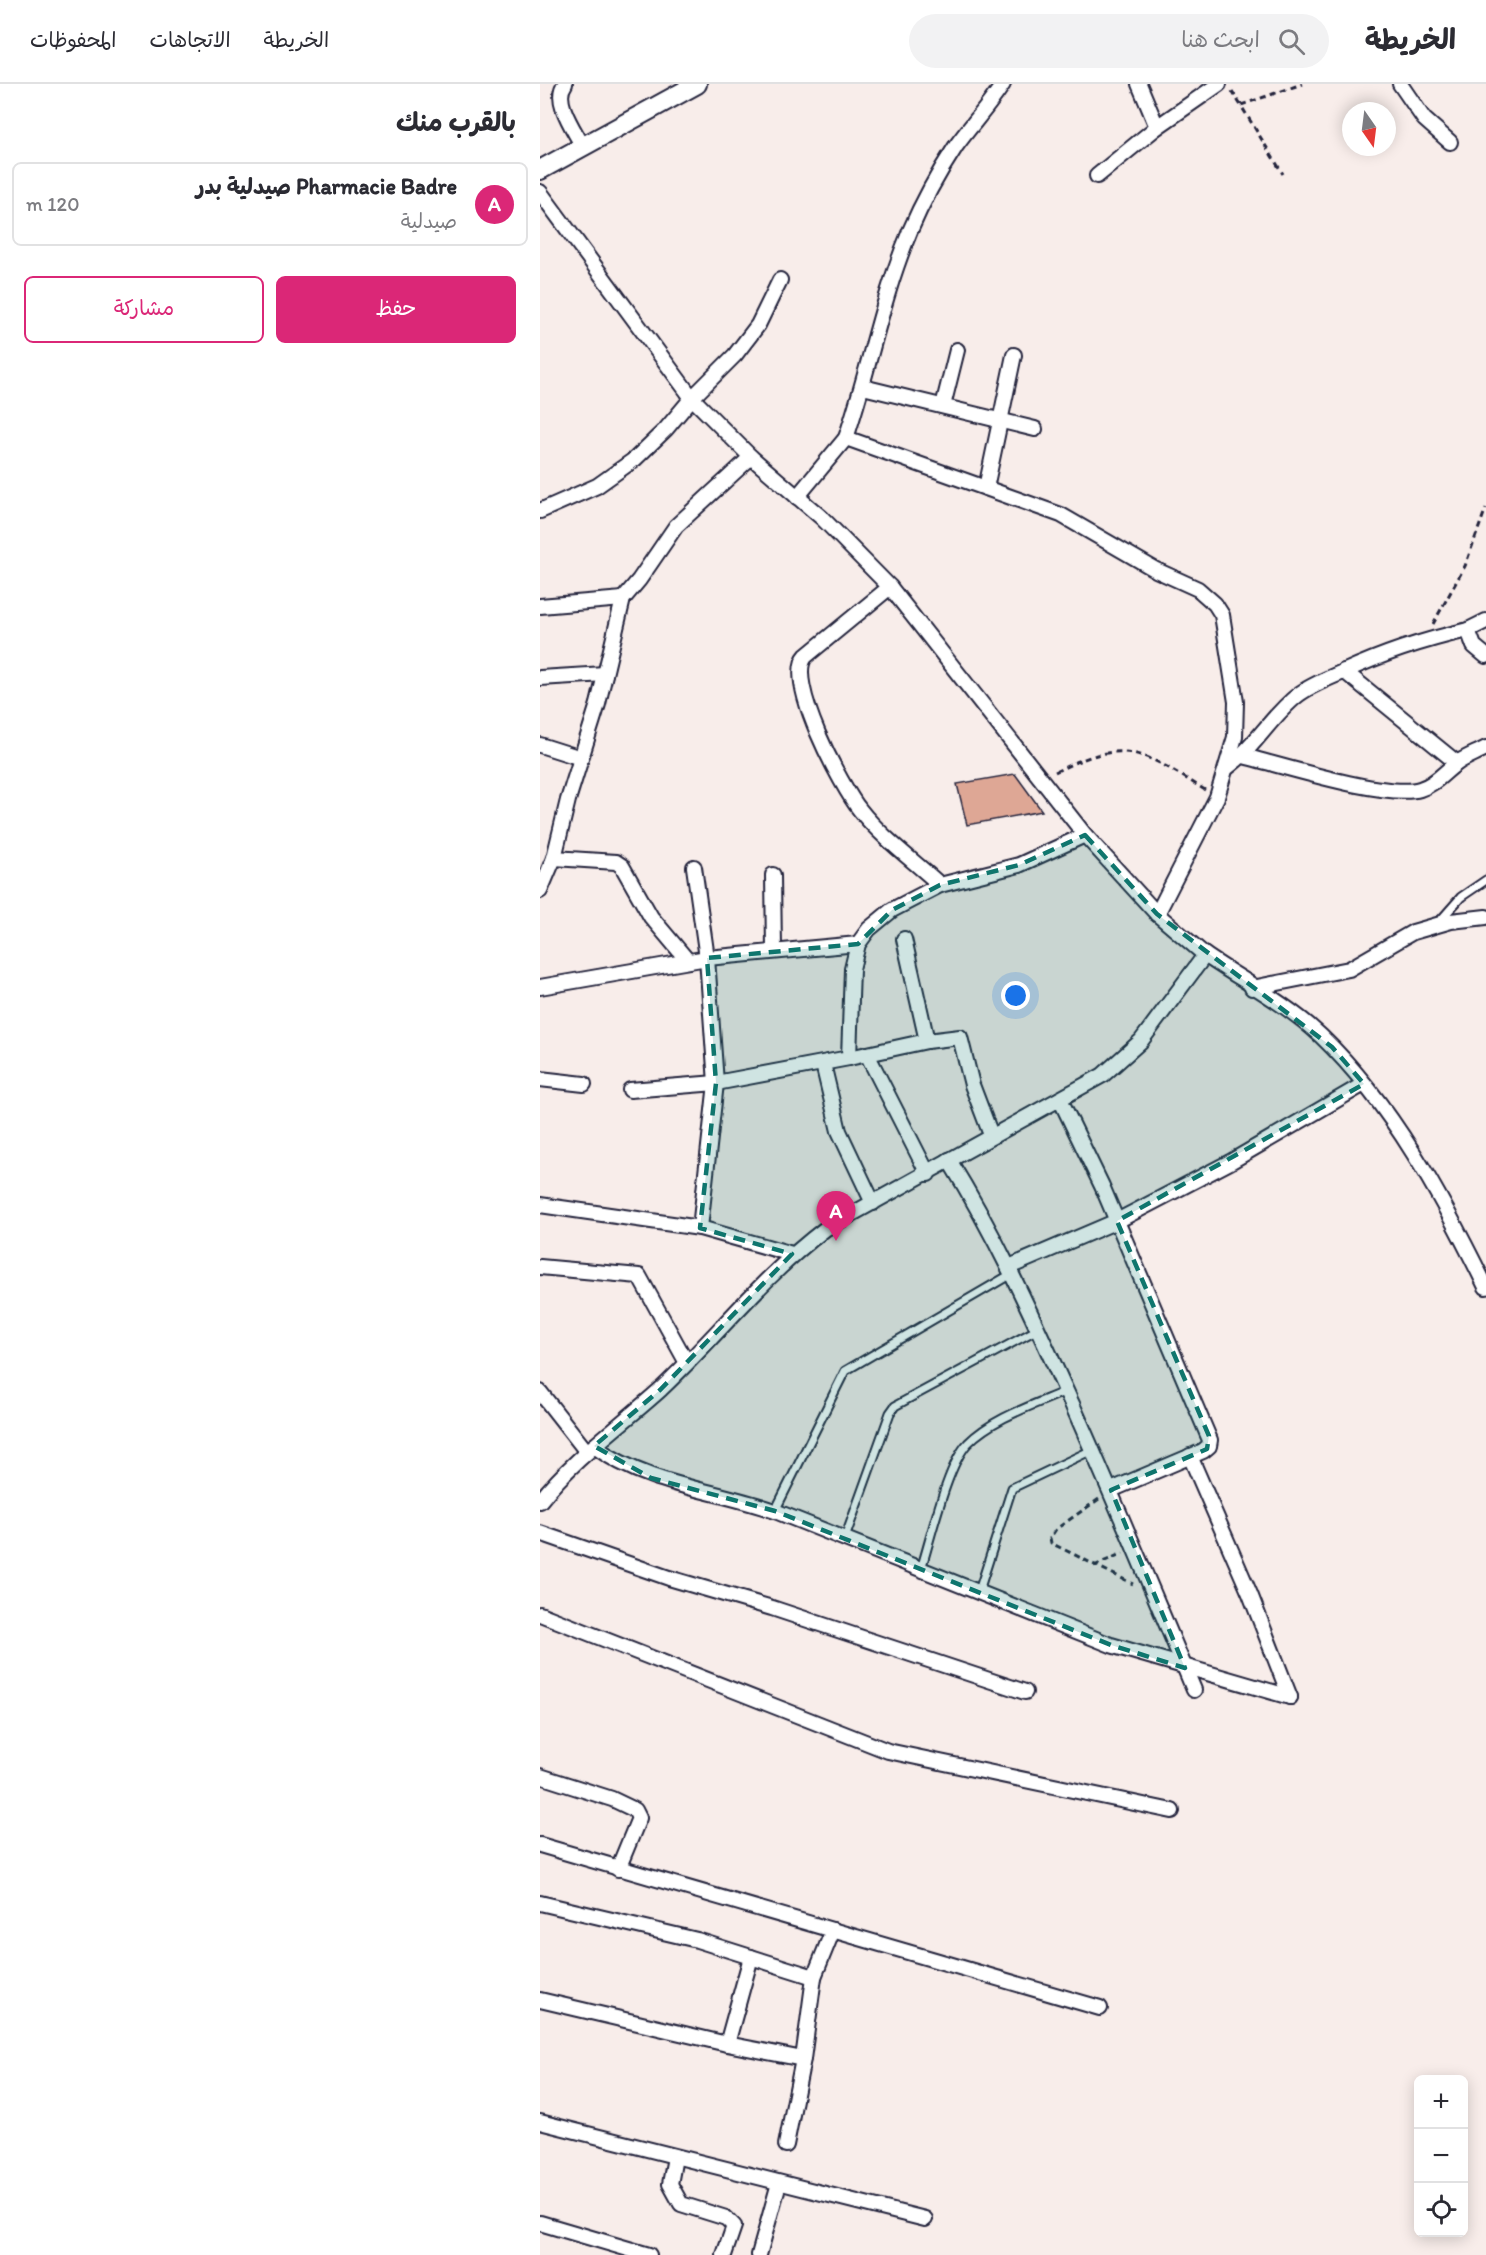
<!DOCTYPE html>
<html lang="ar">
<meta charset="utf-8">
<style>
:root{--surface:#fff;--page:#f2f2f3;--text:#2b2b33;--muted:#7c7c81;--line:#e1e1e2;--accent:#db2777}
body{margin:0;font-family:Itim,"Playpen Sans Arabic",sans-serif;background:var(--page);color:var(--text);direction:rtl}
.controls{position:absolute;right:18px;bottom:18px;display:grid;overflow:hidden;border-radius:9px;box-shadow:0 3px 15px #0003}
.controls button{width:54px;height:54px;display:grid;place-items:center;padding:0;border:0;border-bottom:2px solid var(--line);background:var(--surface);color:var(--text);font:30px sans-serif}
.compass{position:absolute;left:802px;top:18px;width:54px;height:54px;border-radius:50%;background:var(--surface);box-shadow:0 3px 15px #0003;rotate:166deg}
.you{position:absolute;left:476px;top:912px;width:21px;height:21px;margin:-15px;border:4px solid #fff;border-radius:50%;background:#1a73e8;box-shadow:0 0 0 9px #1a73e833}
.badge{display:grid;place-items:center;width:39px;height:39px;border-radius:50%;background:var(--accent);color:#fff;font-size:20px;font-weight:700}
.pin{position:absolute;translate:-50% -50px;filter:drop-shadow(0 2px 3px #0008)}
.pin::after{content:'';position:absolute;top:32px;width:21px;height:18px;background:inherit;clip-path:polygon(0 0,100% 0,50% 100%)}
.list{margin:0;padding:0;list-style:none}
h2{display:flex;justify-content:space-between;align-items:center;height:78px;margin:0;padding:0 24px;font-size:26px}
h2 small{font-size:20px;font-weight:400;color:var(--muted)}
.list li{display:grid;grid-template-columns:39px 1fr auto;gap:18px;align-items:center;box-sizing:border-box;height:84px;margin:0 12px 12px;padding:0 12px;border:2px solid var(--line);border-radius:9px}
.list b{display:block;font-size:22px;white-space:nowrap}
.list p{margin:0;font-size:20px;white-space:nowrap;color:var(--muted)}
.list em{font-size:20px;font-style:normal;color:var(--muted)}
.actions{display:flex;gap:12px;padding:18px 24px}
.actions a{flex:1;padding:14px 0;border:2px solid var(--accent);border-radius:9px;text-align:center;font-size:21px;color:var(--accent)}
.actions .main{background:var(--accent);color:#fff}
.icon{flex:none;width:33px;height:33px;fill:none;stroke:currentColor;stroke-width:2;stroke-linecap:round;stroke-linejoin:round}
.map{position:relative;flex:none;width:946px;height:2171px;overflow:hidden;direction:ltr}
header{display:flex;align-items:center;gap:36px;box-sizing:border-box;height:84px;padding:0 30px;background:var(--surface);border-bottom:2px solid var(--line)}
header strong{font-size:28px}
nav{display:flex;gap:33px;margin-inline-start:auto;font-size:21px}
.search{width:420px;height:54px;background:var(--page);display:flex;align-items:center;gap:15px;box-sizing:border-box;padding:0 21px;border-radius:33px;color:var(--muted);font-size:22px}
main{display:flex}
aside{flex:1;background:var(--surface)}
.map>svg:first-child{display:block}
.building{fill:#dea795;stroke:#22223b;stroke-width:1.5}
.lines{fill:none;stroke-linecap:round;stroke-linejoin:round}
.service-casing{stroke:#22223b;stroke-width:11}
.minor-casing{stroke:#22223b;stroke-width:18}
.tertiary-casing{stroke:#22223b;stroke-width:22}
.path{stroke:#22223b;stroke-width:3;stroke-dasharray:6 4.5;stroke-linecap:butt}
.service{stroke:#fff;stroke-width:7}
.minor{stroke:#fff;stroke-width:14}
.tertiary{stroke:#fff;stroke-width:18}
.marked{fill:#0f766e;fill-opacity:0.2;stroke:#0f766e;stroke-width:4.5;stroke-dasharray:12 8;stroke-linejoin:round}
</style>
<header>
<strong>الخريطة</strong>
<div class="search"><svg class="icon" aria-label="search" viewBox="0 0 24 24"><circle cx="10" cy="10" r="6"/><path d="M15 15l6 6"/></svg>ابحث هنا</div>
<nav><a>الخريطة</a><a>الاتجاهات</a><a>المحفوظات</a></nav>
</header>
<main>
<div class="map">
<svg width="946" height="2171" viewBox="0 0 946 2171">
<rect width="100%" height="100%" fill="#f8edea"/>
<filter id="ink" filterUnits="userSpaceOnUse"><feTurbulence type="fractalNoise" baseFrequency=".0167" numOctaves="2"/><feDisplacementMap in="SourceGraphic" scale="12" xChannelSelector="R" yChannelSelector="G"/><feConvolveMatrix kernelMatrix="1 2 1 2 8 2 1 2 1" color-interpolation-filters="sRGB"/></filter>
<g filter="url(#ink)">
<path class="building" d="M475,690L502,727L427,741L417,700Z"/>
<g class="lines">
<defs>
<g id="service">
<path d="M899,838L921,813L946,796"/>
<path d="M235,1427L305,1287L473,1189"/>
<path d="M305,1454L350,1329L355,1322L498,1245"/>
<path d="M381,1485C391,1454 407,1381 428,1359C453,1334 494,1321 526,1307"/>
<path d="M439,1507L472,1404L552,1366"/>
</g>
<g id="minor">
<path d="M25,0C12,16 35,47 43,63"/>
<path d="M860,0L884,35L910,58"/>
<path d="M617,43L679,0"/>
<path d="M557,92L617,43L599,0"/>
<path d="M0,108L152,314L211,373L282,434L350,503L545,751L617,830L665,871L601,957L563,991L285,1145C223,1192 177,1252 121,1305C80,1342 34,1374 0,1417"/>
<path d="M323,303L495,345"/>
<path d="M403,322L417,266"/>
<path d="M306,354C329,286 342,213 370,147C382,119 399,88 416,62C431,41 449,22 463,0"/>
<path d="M446,404L474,271"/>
<path d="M257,413L306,354L521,431L616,486L658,505L675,520L682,531L696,618L695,653L677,713L617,830"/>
<path d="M0,427L57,402L95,375L126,345L152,314L195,271L218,241L240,196"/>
<path d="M350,503L266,572C244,595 302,704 320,726C342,754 374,777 400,801L479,781L545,751"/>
<path d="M0,522L83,515"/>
<path d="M946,537L928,546L934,562L946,572"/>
<path d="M804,587L917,679"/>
<path d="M0,594L65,590"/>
<path d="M0,661L41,674"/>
<path d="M703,672C741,681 846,715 880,705C896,700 904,688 917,679C926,673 937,669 946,664"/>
<path d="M688,683C715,663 731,632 758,611C771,601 787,595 803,588C844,569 884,556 928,546"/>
<path d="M14,774L76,778L82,782L111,833L148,877"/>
<path d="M154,783L167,874L176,999L160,1144"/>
<path d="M233,791L234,866"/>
<path d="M0,807L14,774L28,716L58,620L83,515L99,496L136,442L211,373"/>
<path d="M364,855L387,957"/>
<path d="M665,871C703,897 747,920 781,952C852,1020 903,1115 946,1203"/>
<path d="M0,903L167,874L318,860"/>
<path d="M712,904L809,885L873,848L911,837L946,833"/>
<path d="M327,970L388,1090"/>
<path d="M309,974L387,957L420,953L432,1001L451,1051"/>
<path d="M283,980L299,1047L333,1119"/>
<path d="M0,995L44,1000"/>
<path d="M90,1006L176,999L309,974L312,885L318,860L329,845L352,826L400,801"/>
<path d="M520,1015L562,1102L670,1356L669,1362L663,1367L571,1406"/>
<path d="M409,1076C458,1155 494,1236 532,1320C574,1415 614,1510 654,1606"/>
<path d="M0,1121L160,1144L252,1170"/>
<path d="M0,1183L99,1192L147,1279"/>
<path d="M469,1183L577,1137L690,1078L824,1000"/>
<path d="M0,1308L47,1368"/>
<path d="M54,1362C108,1402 173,1405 235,1427L571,1561L750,1613"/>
<path d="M650,1372L710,1510L750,1613"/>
<path d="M0,1449L129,1494L232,1524L485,1608"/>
<path d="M0,1530L348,1667L632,1727"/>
<path d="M0,1692L72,1715L95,1726L99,1734L78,1785"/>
<path d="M0,1761L560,1924"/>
<path d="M0,1819L157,1856L274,1893"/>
<path d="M0,1916L187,1960L263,1975L274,1893L293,1846"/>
<path d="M187,1960L211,1873"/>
<path d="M0,2038L385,2135"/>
<path d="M246,2061L263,1975"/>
<path d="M135,2073L130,2100L141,2120L186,2134L194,2142L184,2171"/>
<path d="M0,2139L109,2171"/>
<path d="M219,2171L239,2099"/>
</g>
<path id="tertiary" d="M0,86L157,0"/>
</defs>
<use href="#service" class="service-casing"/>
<use href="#minor" class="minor-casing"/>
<use href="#tertiary" class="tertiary-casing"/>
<g class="path">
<path d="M692,7L743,90"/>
<path d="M701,21L762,0"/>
<path d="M893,540L925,482L946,424"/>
<path d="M515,688C586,652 603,668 665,706"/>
<path d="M559,1415L516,1445L510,1454L511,1459L593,1500"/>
<path d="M554,1482L583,1469"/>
</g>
<use href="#service" class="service"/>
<use href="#minor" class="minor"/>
<use href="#tertiary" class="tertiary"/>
</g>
</g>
<path class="marked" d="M545,751L617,830L792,963L824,1000L577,1137L669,1352L667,1365L571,1406L645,1584L571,1561L235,1427L111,1394L54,1362L120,1306L252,1170L160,1144L176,999L167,874L318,860L352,826L400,801L479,781Z"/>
</svg>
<div class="controls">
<button>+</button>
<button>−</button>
<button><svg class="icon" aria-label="locate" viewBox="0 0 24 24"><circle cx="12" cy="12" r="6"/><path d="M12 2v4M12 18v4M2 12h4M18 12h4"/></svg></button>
</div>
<svg class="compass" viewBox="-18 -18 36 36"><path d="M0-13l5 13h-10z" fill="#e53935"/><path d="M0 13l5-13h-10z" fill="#7c7c81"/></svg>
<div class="you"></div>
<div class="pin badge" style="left:296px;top:1157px">A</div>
</div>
<aside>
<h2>بالقرب منك<small></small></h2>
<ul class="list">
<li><span class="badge">A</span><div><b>Pharmacie Badre صيدلية بدر</b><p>صيدلية</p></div><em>120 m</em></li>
</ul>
<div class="actions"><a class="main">حفظ</a><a>مشاركة</a></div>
</aside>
</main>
